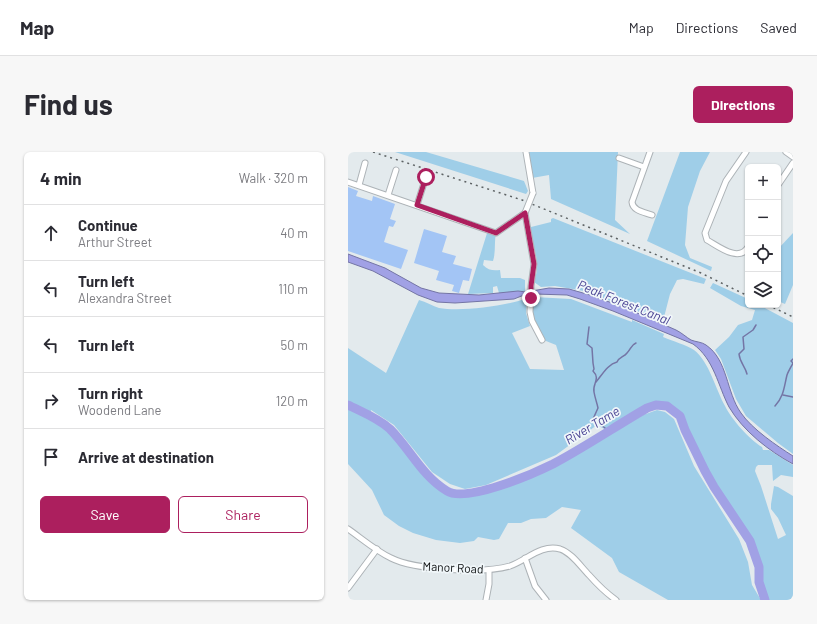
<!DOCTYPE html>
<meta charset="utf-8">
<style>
:root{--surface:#fff;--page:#f7f7f7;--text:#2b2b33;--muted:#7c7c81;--line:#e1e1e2;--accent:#ac1f5e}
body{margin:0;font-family:Barlow,sans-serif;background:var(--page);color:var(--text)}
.controls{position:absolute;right:12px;top:12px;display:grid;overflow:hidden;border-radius:6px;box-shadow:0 1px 3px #0004}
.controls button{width:36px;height:36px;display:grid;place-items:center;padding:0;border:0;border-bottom:1px solid var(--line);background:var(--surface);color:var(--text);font:20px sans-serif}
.stop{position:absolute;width:12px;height:12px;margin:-9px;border:3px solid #ac1f5e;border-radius:50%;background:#fff}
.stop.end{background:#ac1f5e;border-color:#fff;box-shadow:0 1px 4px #0008}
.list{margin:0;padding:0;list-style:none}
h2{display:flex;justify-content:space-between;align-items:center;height:52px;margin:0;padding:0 16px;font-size:17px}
h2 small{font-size:13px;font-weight:400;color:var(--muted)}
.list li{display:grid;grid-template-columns:26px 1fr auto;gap:12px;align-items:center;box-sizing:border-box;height:56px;padding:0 16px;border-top:1px solid var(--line)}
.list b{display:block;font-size:15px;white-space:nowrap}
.list p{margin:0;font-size:13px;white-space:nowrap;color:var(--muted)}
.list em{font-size:13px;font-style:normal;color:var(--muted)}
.actions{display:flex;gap:8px;padding:12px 16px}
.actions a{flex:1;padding:9px 0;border:1px solid var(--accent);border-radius:6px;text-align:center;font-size:14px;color:var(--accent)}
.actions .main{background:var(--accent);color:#fff}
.icon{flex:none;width:22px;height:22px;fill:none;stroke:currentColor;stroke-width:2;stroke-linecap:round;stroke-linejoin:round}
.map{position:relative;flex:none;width:445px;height:448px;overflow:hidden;border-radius:6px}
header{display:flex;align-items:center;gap:24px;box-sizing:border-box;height:56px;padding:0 20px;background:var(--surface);border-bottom:1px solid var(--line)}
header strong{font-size:19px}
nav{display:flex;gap:22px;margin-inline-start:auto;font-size:14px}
.intro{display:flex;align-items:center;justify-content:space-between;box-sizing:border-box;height:96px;padding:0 24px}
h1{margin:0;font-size:28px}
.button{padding:10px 18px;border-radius:6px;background:var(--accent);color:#fff;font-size:14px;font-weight:700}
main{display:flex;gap:24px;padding:0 24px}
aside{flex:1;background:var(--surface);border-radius:6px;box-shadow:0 1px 3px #0004}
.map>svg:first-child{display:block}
.green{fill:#9fcee8}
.water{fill:#a1a1e5;stroke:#7475a5}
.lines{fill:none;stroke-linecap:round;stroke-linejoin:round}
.stream{stroke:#7475a5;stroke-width:1.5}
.river{stroke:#a1a1e5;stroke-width:9}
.building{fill:#a3c5f5}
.minor-casing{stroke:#adb3b7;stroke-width:7}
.minor{stroke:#fff;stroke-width:5}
.rail{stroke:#5d6264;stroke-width:1.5;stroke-dasharray:2 4;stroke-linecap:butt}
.minor-bridge-casing{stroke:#adb3b7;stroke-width:7;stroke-linecap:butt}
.minor-bridge{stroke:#fff;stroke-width:5}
.route{stroke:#ac1f5e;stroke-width:5}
.labels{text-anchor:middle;stroke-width:3.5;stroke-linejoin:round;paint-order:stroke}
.street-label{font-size:12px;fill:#0b0e0f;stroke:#f1f7fa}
.water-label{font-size:13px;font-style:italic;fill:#4a4494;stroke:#f1f7fa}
</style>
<header>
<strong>Map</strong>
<nav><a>Map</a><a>Directions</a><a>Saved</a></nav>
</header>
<div class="intro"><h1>Find us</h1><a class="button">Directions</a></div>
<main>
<aside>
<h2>4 min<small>Walk · 320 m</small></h2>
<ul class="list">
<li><svg class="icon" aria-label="ahead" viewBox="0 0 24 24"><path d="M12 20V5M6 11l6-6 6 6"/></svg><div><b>Continue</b><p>Arthur Street</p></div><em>40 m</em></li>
<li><svg class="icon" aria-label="left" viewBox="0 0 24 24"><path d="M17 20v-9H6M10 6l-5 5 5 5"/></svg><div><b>Turn left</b><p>Alexandra Street</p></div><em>110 m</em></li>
<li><svg class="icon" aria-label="left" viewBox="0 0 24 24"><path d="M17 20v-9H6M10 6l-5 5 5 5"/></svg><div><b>Turn left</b></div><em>50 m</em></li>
<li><svg class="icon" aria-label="right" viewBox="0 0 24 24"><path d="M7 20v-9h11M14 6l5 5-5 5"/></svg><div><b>Turn right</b><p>Woodend Lane</p></div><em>120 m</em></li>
<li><svg class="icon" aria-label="arrive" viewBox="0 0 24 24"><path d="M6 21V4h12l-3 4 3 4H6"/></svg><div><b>Arrive at destination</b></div></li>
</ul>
<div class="actions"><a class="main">Save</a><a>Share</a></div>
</aside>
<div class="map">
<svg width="445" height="448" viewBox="0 0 445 448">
<rect width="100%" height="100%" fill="#e3eaed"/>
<g class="green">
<path d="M47,0H78L176,29L180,39L178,42Z"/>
<path d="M181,0H270L267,68L282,82L203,47L201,23L184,26Z"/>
<path d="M332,0H362L352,19L340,55L337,93L342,106L364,115L363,119L299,89Z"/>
<path d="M205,66L358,127L356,132L335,127L329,128L322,142L315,169L236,139L207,134L193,135L186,130C187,126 189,121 189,117C190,104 184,87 179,76L203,70V67Z"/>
<path d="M140,78L148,81C146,90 148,100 145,109L136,108L135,113C140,118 145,119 152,118L153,126H172L177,128V139L151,141L149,134L145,135V141L120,142Z"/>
<path d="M445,81V133L437,152L430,149V97Z"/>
<path d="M365,131L400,147V153H411L445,171V302L430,291L398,264L388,247L373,207L367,198L381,185L390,173L404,168L407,158L393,154L362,136Z"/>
<path d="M186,145L223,147L284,170V168L316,182L315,185C324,189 339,193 346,198C361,209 368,238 377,254C384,268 401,287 414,295L415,298H421L445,313V325L433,323L425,329L424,313H410L408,315L407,319L413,334L430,387L438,383L430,366L423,357V352L426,334L430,335L445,344V448H417L411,430V415L402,389L366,335L357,319L337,278L332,264L321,255L308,253L299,256L260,279L249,273L208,303L138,333L117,337L102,332L84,320L46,273L23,258L22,264C29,268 36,272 42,278C56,292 66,309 79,323C86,330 96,340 106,342C129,349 202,314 223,301L224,304L295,263L309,258L317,260L326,267L346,314L391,387L400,410L404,433L413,448H320L271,420L264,406L223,376L233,358L214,355L198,366L183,367L173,371H160L151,387L146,388L130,385L126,389L112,391L88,388L65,381L51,374L36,363L24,338L0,312V196L38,221L71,148C78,150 85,154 91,156C113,160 159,154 179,146L178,161L182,174L164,181L182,217L216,218L208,193L193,187L184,169L183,149H185Z"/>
</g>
<path class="water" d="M0,102L37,116L73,136L91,141L131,143L170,139L178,140L201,136L221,137L242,143L278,156L328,178C334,181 338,185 343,188C348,190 354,190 358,193C380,208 378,240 393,261C404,277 429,294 445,304V312C421,299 395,279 381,255C370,234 366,207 345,192L265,159L232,147L219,143L187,142L176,143L166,147L107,151L89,150L70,143L25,119L0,110Z"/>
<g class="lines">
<g class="stream">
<path d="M241,175L239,192L244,196L245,211L246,217L245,219C253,227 244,232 246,240C247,246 249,251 250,256L245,267L261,279"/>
<path d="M399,222C397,214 392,211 391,202L396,197L395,185L405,178L408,173"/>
<path d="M248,230C254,223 260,212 269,210C271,205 276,205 279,201C283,197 283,193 288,191"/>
<path d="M435,243L445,245"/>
<path d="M427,254C436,244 436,235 439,223C440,220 443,215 445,211L443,209L445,207"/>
</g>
<path class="river" d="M0,253C14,260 30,266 42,277C62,297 74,324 99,339C118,351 185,322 205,312C237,295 268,274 299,256L308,253L319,254L332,264L337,278L357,319L366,335L402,389L411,415V430L417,448"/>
</g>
<g class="building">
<path d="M0,35L10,39L8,44L24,49L25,44L47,52L42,67L48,69L45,75L41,74L36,90L60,98L53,117L0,99Z"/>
<path d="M76,77L99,84L94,100L108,104L105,112L124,117L121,129L115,128L111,141L104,139L106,133L88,128L91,119L66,111Z"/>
</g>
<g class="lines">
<defs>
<g id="minor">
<path d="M178,0L185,41"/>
<path d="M302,0L284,50C285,59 296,60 304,63"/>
<path d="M398,0L378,29L357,81L359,88C370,94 391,111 400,95"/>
<path d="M438,0L445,5"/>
<path d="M271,6L296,15"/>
<path d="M0,30L148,81L177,61L186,112L183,134L182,160L184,169L194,188"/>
<path d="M11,33L17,11"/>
<path d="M430,33L445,11"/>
<path d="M40,43L48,18"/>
<path d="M69,53L78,25"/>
<path d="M0,377C13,386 28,399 43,406C67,418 136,422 162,414C179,408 193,392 212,397C224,401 233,415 241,423C249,432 258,441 268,448"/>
<path d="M177,406L187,434L198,448"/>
<path d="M0,436L29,397"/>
<path d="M138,448L141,432V418"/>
</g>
</defs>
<use href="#minor" class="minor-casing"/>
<use href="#minor" class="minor"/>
<g class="rail">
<path d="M25,0L174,48L353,121L400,144"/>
<path d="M420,153L445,165"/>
</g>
<defs>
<path id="minor-bridge" d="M177,61L185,41"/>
</defs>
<use href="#minor-bridge" class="minor-bridge-casing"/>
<use href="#minor-bridge" class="minor-bridge"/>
</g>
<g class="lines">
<path class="route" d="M78,25L69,53L148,81L177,61L186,112L183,134V146"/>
</g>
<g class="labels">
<g class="street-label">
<text transform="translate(105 416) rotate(3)" y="4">Manor Road</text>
</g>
<g class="water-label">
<text transform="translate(276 150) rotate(22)" y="5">Peak Forest Canal</text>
<text transform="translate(244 273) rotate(-31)" y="5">River Tame</text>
</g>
</g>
</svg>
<div class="controls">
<button>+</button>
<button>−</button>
<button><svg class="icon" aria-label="locate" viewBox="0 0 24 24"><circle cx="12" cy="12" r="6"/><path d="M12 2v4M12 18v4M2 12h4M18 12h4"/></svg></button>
<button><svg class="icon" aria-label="layers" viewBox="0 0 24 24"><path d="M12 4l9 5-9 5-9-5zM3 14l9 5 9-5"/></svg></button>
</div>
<div class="stop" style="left:78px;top:25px"></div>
<div class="stop end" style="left:183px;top:146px"></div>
</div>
</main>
